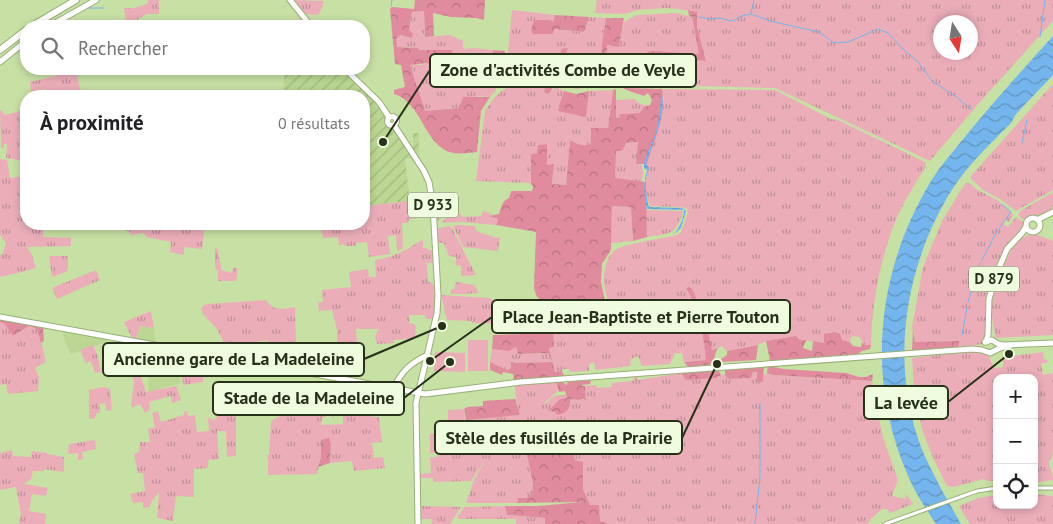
<!DOCTYPE html>
<html lang="fr">
<meta charset="utf-8">
<style>
:root{--surface:#fff;--page:#f6f6f6;--text:#202124;--muted:#757577;--line:#e0e0e0}
body{margin:0;font-family:"PT Sans",sans-serif;background:var(--page);color:var(--text)}
.controls{position:absolute;right:15px;bottom:15px;display:grid;overflow:hidden;border-radius:10px;box-shadow:0 2px 8px #0003}
.controls button{width:45px;height:45px;display:grid;place-items:center;padding:0;border:0;border-bottom:1px solid var(--line);background:var(--surface);color:var(--text);font:25px sans-serif}
.compass{position:absolute;left:933px;top:15px;width:45px;height:45px;border-radius:50%;background:var(--surface);box-shadow:0 2px 8px #0003;rotate:168deg}
.list{margin:0;padding:0;list-style:none}
h2{display:flex;justify-content:space-between;align-items:center;height:65px;margin:0;padding:0 20px;font-size:21px}
h2 small{font-size:16px;font-weight:400;color:var(--muted)}
.icon{flex:none;width:28px;height:28px;fill:none;stroke:currentColor;stroke-width:2;stroke-linecap:round;stroke-linejoin:round}
.map{position:relative;flex:none;width:1053px;height:524px;overflow:hidden}
.search{position:absolute;background:var(--surface);box-shadow:0 2px 8px #0003;left:20px;top:20px;width:350px;height:55px;display:flex;align-items:center;gap:12px;box-sizing:border-box;padding:0 18px;border-radius:20px;color:var(--muted);font-size:19px}
.panel{position:absolute;background:var(--surface);box-shadow:0 2px 8px #0003;left:20px;top:90px;width:350px;height:140px;border-radius:20px}
.map>svg:first-child{display:block}
.built{fill:#bbd793}
.industrial{fill:url(#industrial-furrows)}
.grass{fill:url(#grass-tufts);fill-rule:evenodd}
.forest{fill:url(#forest-crowns)}
.pitch{fill:#ebaeb9}
.water{fill:url(#water-waves)}
.lines{fill:none;stroke-linecap:round;stroke-linejoin:round}
.stream{stroke:#75b5ed;stroke-width:1}
.minor-casing{stroke:#98b076;stroke-width:5}
.major-casing{stroke:#98b076;stroke-width:7}
.highway-casing{stroke:#98b076;stroke-width:8}
.minor{stroke:#fff;stroke-width:3}
.major{stroke:#fff;stroke-width:5}
.highway{stroke:#fff;stroke-width:6}
.labels{text-anchor:middle;stroke-width:5;stroke-linejoin:round;paint-order:stroke}
.shield{fill:#effcde;stroke:#636d54;stroke-width:1}
.shield-label{font-size:15px;font-weight:bold;fill:#273019}
.leader{fill:none;stroke:#273019;stroke-width:2}
.callout-dot{fill:#273019;stroke:#effcde;stroke-width:2}
.callout{fill:#effcde;stroke:#273019;stroke-width:2}
.callout-label{font-size:18px;text-anchor:middle;font-weight:bold;fill:#273019}
</style>
<div class="map">
<svg width="1053" height="524" viewBox="0 0 1053 524">
<defs>
<pattern id="industrial-furrows" width="10" height="10" patternUnits="userSpaceOnUse" patternTransform="scale(1.25)"><rect width="10" height="10" fill="#bbd793"/><path d="M-1 1l2-2M0 10L10 0M9 11l2-2" fill="none" stroke="#a1b97e"/></pattern>
<pattern id="grass-tufts" width="24" height="20" patternUnits="userSpaceOnUse" patternTransform="scale(1.25)"><rect width="24" height="20" fill="#ebaeb9"/><path d="M3 7l-1-3M5 7V3M7 7l1-3M15 17l-1-3M17 17v-4M19 17l1-3" fill="none" stroke="#be8e96"/></pattern>
<pattern id="forest-crowns" width="20" height="18" patternUnits="userSpaceOnUse" patternTransform="scale(1.25)"><rect width="20" height="18" fill="#e18c9e"/><path d="M2 6a3 3 0 1 1 6 0M12 15a3 3 0 1 1 6 0" fill="none" stroke="#b67380"/></pattern>
<pattern id="water-waves" width="16" height="10" patternUnits="userSpaceOnUse" patternTransform="scale(1.25)"><rect width="16" height="10" fill="#75b5ed"/><path d="M0 5q4-4 8 0t8 0" fill="none" stroke="#6094bf"/></pattern>
</defs>
<rect width="100%" height="100%" fill="#c7e0a4"/>
<path class="built" d="M64,326L136,339L140,326L154,328L156,347L173,351L172,354L181,383L148,392L149,369L128,367L123,355L112,360L111,352L112,340L107,339L106,342L71,354L63,336Z"/>
<path class="industrial" d="M285,69H341L376,103L386,116L384,120L386,126L395,131L413,150V133H419V153L417,155L418,157L405,159L410,201L364,206V96H283Z"/>
<g class="grass">
<path d="M148,0H159V14H147L138,19V26H127L124,8H134L147,4Z"/>
<path d="M294,0L324,1L322,8L318,15L304,14Z"/>
<path d="M597,0H1053V21L980,102L930,161L775,88L657,85L658,73L655,57L706,61L697,26V12L678,9L666,8L638,10L624,14L595,13ZM940,22H970V52H940Z"/>
<path d="M512,10L555,15L553,22L549,20L541,21L533,34H552L553,29L584,32L589,17L606,18L602,43L600,85L577,89L555,84L564,64L568,48L560,58L550,64L547,81L524,79L509,81L506,72Z"/>
<path d="M424,11L425,37L450,35L463,41V49L474,48L493,50L491,72L483,71L484,74H490V83L496,88V90L490,97L478,96L459,108L424,111L410,65H421L433,62L446,65L452,69L468,71L452,64V50H419L408,47H396V39L399,35L408,37L412,12Z"/>
<path d="M676,13L692,17L700,55L647,52L652,70L647,72L648,85L644,86L642,67L638,61L627,60C624,76 626,85 606,85L607,45L619,46L624,22L636,15Z"/>
<path d="M76,71L82,96H47L46,89L31,92L30,82Z"/>
<path d="M526,82L546,84L544,92L553,90L554,86L564,91L561,101L586,116L589,91L613,90L608,128L591,144L587,146H581L570,141L566,185L552,184L554,165L547,166V144L537,153L531,154V183L476,181L485,111C496,94 505,85 526,82Z"/>
<path d="M1053,84V190L1016,211L1000,199L983,190L971,179V176Z"/>
<path d="M662,89L775,90L831,119L838,120L925,162L926,166C914,186 901,206 893,227C879,265 872,305 871,345H865L859,337L852,336L850,342L842,340L824,343L800,340L766,341L758,345L727,351L722,346L712,351L707,325L693,290L687,288C697,306 705,340 707,360L684,362L682,353H675L670,364L642,366L638,356L631,359L630,366L596,370L594,362L589,364V371L569,372V369H563L562,371L555,372L549,348L554,347L552,307L499,306L495,302L586,304L605,308L606,306L613,321C610,309 606,296 604,283C603,273 606,258 614,251C624,243 663,239 677,235L681,232L688,212L687,209L680,207L650,206C647,198 644,189 646,180C647,174 650,170 647,164L664,99Z"/>
<path d="M634,99L640,104L650,106L640,113L620,114L619,119L615,118L616,100Z"/>
<path d="M2,110L4,115L26,110V161L6,158L7,144H4V148H1L0,111Z"/>
<path d="M639,142L636,164L642,165L643,173L642,182L614,179L616,151L625,143Z"/>
<path d="M0,159L7,160L10,178L25,176L26,224H43V237L71,238V246L27,247L32,255L36,268L18,273L0,277V256L1,254L3,253L6,243L0,235Z"/>
<path d="M967,183L971,184L976,189L997,200L1013,214L1009,222L1006,220L1003,224L1008,227L1016,217L1024,223V229C1018,235 1012,240 1007,246C995,262 987,287 986,307C985,321 990,333 982,344L959,348V341L915,342L912,327L923,267L942,221L964,185Z"/>
<path d="M1053,192V205L1051,211C1043,215 1031,215 1025,220L1021,218L1018,214L1022,210Z"/>
<path d="M435,200L458,201L439,220H436Z"/>
<path d="M410,201H430L431,216L409,219L408,223H402L403,248L397,251L396,235L388,236L390,254L369,257L367,242L356,243V246H345L344,244L339,245L338,237L323,238L321,227H325L324,224H364V206Z"/>
<path d="M612,206L631,207L633,241L611,243Z"/>
<path d="M646,210L683,211C676,236 670,233 647,237Z"/>
<path d="M483,211L492,214L489,215L497,218L498,221L496,225L462,222L441,223L451,213L461,214L462,217L481,216Z"/>
<path d="M126,224H205L202,249L184,247V255L170,252L171,242L146,237L144,233L131,235L129,231H126Z"/>
<path d="M456,225L475,226L476,231L496,238L500,237L498,251L463,247L453,226Z"/>
<path d="M449,226L452,228L476,275L461,276V266L456,265V257L449,256L444,243H438L437,229Z"/>
<path d="M1038,235L1053,241V335L996,338C993,327 991,315 992,304C994,284 1008,245 1026,236C1030,235 1034,235 1038,235Z"/>
<path d="M423,239V248H427L428,250H433L434,262L424,264H427L428,281L435,286L434,319H426L425,315H409V323L414,324L416,327L415,338L394,340V343L377,344L375,336L379,329H356L357,343L337,344V330L332,310L319,311L318,302H323L322,290L351,287L349,272L368,269L369,277H376L375,260C394,257 407,250 423,239Z"/>
<path d="M215,248L218,249C218,256 221,262 221,270L232,273L233,268H238L236,281H218V271L215,268Z"/>
<path d="M49,256H68V268L66,272L52,277Z"/>
<path d="M96,270L100,280L57,299L52,288Z"/>
<path d="M456,282L474,285L479,293L465,294H451V289H454Z"/>
<path d="M441,295L490,298L527,335L510,334L514,324L472,323V321L447,320Z"/>
<path d="M266,300C273,312 283,309 295,307L296,346L270,348L268,340L226,347L217,329L203,314L201,309L204,305L208,304Z"/>
<path d="M151,311L154,328L140,326L136,339L132,338L124,322Z"/>
<path d="M0,322H4L13,336L29,326L38,329L46,362L35,368L39,377L38,391L8,394L6,384L0,385Z"/>
<path d="M93,345L98,357L101,372L95,373L91,361L86,363L80,350Z"/>
<path d="M517,347L518,354L548,353L552,363H519L515,361L511,368L507,370L490,362L492,349L504,350Z"/>
<path d="M978,351L989,356L994,368L1003,367V357L1043,352L1044,359L1047,360L1048,362L1041,364L1043,375L1052,373L1053,375V447L1052,458L1049,461C1049,468 1053,473 1053,480L1034,483V378H997V481H987L984,479L953,487L947,486C932,457 918,427 915,394C913,382 913,370 912,358Z"/>
<path d="M186,363L188,369L200,365L201,373L217,369L218,373L203,378V382L184,385L178,366Z"/>
<path d="M128,367L149,369L148,372L141,377L146,392L176,386L181,400L172,403L171,396L149,402L150,410L145,413L140,404L131,408L134,381Z"/>
<path d="M753,372H757V381L763,382L764,375L767,373L773,375L872,381L876,406L883,437L898,480L892,496L905,499L906,494L913,504L890,513L887,509H882L871,519L868,524H609L600,521L590,505L583,489V462L575,460L570,438L564,440L526,442L525,445L533,484L532,495L526,498H518L517,503H466L474,480L485,460L471,481L433,482V478H419V474L431,473L430,458L437,457V453H430V434L442,433V424H447L448,419V410L464,409L465,420L519,415L516,399L515,385L556,382L558,391L544,403L545,404L554,396L566,395L567,398L549,412H555L570,399L586,400L585,386L596,385L597,388L611,387L612,383L633,381L635,376L637,375L638,380L681,373L715,378L721,375H725L728,379L751,378Z"/>
<path d="M326,385L334,386V418L329,415L322,418L321,425L343,424V396L355,394L357,400L370,399L372,417H379L382,442L372,443L374,458L383,457L385,468L354,471L352,461L330,463L331,445L321,440V457L317,474L268,475V462L267,455L269,454L271,421L278,417L293,413L296,395L318,398L319,388L325,389Z"/>
<path d="M103,387L110,389L112,410L107,411L105,403L99,404L100,412L96,414L95,418L89,419V390Z"/>
<path d="M236,401V456L227,457L226,431H217L219,459L208,460V468L194,469V497L176,496L173,521L157,518L159,492L151,502L150,507L143,508V502L133,503L130,494L145,491L143,473H138L134,454L139,452L140,442H150L148,429L155,427L152,413L158,411L161,422L184,415V412L187,411L188,416L195,415L197,432L209,431L208,418H211L212,420L217,419L214,402Z"/>
<path d="M95,440L96,449L82,452L83,459L78,460V453L68,454L69,444Z"/>
<path d="M12,450L13,456L31,457L32,451L47,453V454L64,457V472L44,469V471H33L31,479L24,484L48,488L46,496L32,494L29,511L46,514L45,524H19L21,515L16,487L0,490V453Z"/>
<path d="M1034,494L1053,496V524H970L959,506L978,498L997,495V505H1034Z"/>
<path d="M420,506L461,507L450,524H432L431,519H420Z"/>
<path d="M505,506L507,515L545,518V524H516V519H458V516L464,507Z"/>
</g>
<g class="forest">
<path d="M415,0H485L484,20L476,18L451,17L433,13L434,36L425,37L424,11L412,12L409,30L413,34L412,38L400,35L396,39L397,47L418,48L419,50H452V64L469,68V71L453,69L452,72H448L446,65C434,61 422,64 410,65L425,111L459,108L463,97H490L481,111L477,152C469,153 460,154 453,153C424,147 423,103 394,94V90L405,87L401,65L395,64L390,9L392,7L414,9Z"/>
<path d="M688,10L697,12V26L706,61L655,57L658,73L657,85H648L647,72L652,70L647,52L654,51L699,54L692,17L689,16Z"/>
<path d="M555,15L589,17L584,32L554,29L553,34H533L531,30L534,20H550L553,22Z"/>
<path d="M606,18H624L619,47L607,45L606,85H600L602,43Z"/>
<path d="M568,48C565,60 557,86 548,94L544,92C547,81 547,60 560,58L561,49Z"/>
<path d="M493,50L505,51L503,71L498,73L491,72Z"/>
<path d="M623,88L662,89C667,115 654,139 647,164H636L638,142L625,143L623,150L616,151L615,178L646,182L647,237L633,241L631,207L612,206L611,250L602,264L601,282L606,306L605,308L594,314L588,313L585,304L542,303L536,295L534,288L536,232L496,225L498,221L497,218L488,216L499,214C501,207 502,201 509,198L511,191H532L533,187L531,183V154L537,153L538,145L547,144V165L554,164L552,184L566,185L570,140C577,144 583,147 591,144V128H608L613,90L616,89V118H619L620,114L640,113L644,107L650,105L652,100L648,93L644,96C639,94 627,91 623,88Z"/>
<path d="M564,91L576,94L589,91L586,117L558,111C559,104 562,98 564,91Z"/>
<path d="M689,287L693,290L707,325L712,350L718,348L715,354L714,364L688,367L684,362L706,360C705,339 697,305 686,288Z"/>
<path d="M499,306L552,307L554,347L549,348L555,372L562,371L564,376L514,380L513,374L503,372L502,375L490,370V362L507,370L511,368V362L519,363L552,362L548,353L518,354L516,347L509,351L492,349L493,335L527,334Z"/>
<path d="M0,320L43,326L44,341L41,343L37,329L29,326L13,336L4,323L0,322Z"/>
<path d="M913,330L915,342L959,341V348L912,350Z"/>
<path d="M835,332L840,334L842,340L850,342L853,346L861,347L862,342L865,345H871L870,349L862,351L858,354L770,361L766,341L796,336L800,340H806L803,348L812,351L813,341L824,343V334Z"/>
<path d="M758,345L756,360L722,362L721,359L727,355V351Z"/>
<path d="M764,366L763,382H757V372H753L751,378L728,379L725,375V369Z"/>
<path d="M768,366L784,369L846,373L859,377H866L873,374L872,381L773,375L767,373Z"/>
<path d="M718,369L721,375L715,378L686,380L681,373Z"/>
<path d="M591,379L590,384L582,385V386H585L586,401L584,399L578,400L570,399C571,408 567,413 558,415L555,412L548,411L560,399L567,398L565,391L559,392L556,382H563L566,385L569,381Z"/>
<path d="M515,399L520,415L466,420L464,409L467,407L483,406V401Z"/>
<path d="M329,438L331,445L330,463L318,467L321,457V440Z"/>
<path d="M566,438H570L575,460L583,462V489L590,505H599L600,521L609,524H545V518L507,515L505,506H538L582,502L517,503L518,498H526L532,494L533,484L525,445L526,442L564,440Z"/>
</g>
<g class="pitch">
<rect x="468" y="340" width="20" height="31"/>
<path d="M435,352L465,353V372L434,371Z"/>
</g>
<g class="water">
<path d="M1053,36V75L1016,114L1011,123C992,142 968,165 953,188C905,264 889,362 921,447C932,474 947,499 961,524H936C926,509 916,494 909,478C865,380 876,272 931,181C943,162 959,145 973,127C999,96 1026,66 1053,36Z"/>
<path d="M661,91C668,110 653,143 646,163L649,168L645,182L648,205L650,207L682,208L686,211L681,228L674,234C679,228 684,218 684,210L647,209C644,195 643,184 647,170L644,168C643,157 651,147 654,138C659,122 661,108 661,91Z"/>
</g>
<g class="lines">
<g class="stream">
<path d="M391,6L392,0"/>
<path d="M86,8H104"/>
<path d="M751,13L754,0"/>
<path d="M699,17L710,19L720,18L730,21L735,20L741,16L751,14L770,21L819,32L834,43L848,42L878,29L888,33L904,50L917,61L933,82L955,96L971,109"/>
<path d="M1040,37L1045,0"/>
<path d="M1022,143L1027,120"/>
<path d="M982,260L996,233L1011,212L1002,204"/>
<path d="M968,302L980,263"/>
<path d="M962,335L967,308"/>
<path d="M755,524L760,477V403"/>
</g>
<defs>
<g id="minor">
<path d="M1034,488H1053"/>
<path d="M885,524L977,491L997,488"/>
</g>
<g id="major">
<path d="M290,0L311,26"/>
<path d="M50,26L96,0"/>
<path d="M0,62L26,41"/>
<path d="M345,69L379,102L389,117"/>
<circle cx="392" cy="121" r="4.5"/>
<path d="M394,125L424,171L429,182L433,205L438,295L437,313L416,403L418,524"/>
<circle cx="1033" cy="225" r="7"/>
<path d="M1037,220L1053,212"/>
<path d="M0,317L425,394L521,382L972,349L982,350L990,353L1000,348L1011,345"/>
<path d="M985,342L992,340L998,344L1004,345L1053,343"/>
<path d="M986,342L988,335L989,299L996,275L1007,249L1022,233L1026,227"/>
<path d="M394,388C401,371 412,362 428,355"/>
</g>
<g id="highway">
<path d="M32,26L76,0"/>
<path d="M0,50L26,30"/>
</g>
</defs>
<use href="#minor" class="minor-casing"/>
<use href="#major" class="major-casing"/>
<use href="#highway" class="highway-casing"/>
<use href="#minor" class="minor"/>
<use href="#major" class="major"/>
<use href="#highway" class="highway"/>
</g>
<g class="labels">
<g class="shield">
<rect x="408" y="192.5" width="50" height="25" rx="4"/>
<rect x="969" y="266.5" width="50" height="25" rx="4"/>
</g>
<g class="shield-label">
<text x="433" y="210">D 933</text>
<text x="994" y="284">D 879</text>
</g>
</g>
<path class="leader" d="M383 142L430 70M430 361L492 317M442 326L364 359M450 362L404 398M1009 354L948 402M717 364L682 438"/>
<g class="callout-dot">
<circle cx="383" cy="142" r="5"/>
<circle cx="430" cy="361" r="5"/>
<circle cx="442" cy="326" r="5"/>
<circle cx="450" cy="362" r="5"/>
<circle cx="1009" cy="354" r="5"/>
<circle cx="717" cy="364" r="5"/>
</g>
<g class="callout">
<rect x="430" y="54" width="266" height="33" rx="5"/>
<rect x="492" y="300" width="298" height="33" rx="5"/>
<rect x="103" y="343" width="261" height="33" rx="5"/>
<rect x="213" y="382" width="191" height="33" rx="5"/>
<rect x="864" y="386" width="84" height="33" rx="5"/>
<rect x="435" y="421" width="247" height="33" rx="5"/>
</g>
<g class="callout-label">
<text x="563" y="76">Zone d'activités Combe de Veyle</text>
<text x="641" y="323">Place Jean-Baptiste et Pierre Touton</text>
<text x="234" y="365">Ancienne gare de La Madeleine</text>
<text x="309" y="404">Stade de la Madeleine</text>
<text x="906" y="409">La levée</text>
<text x="559" y="444">Stèle des fusillés de la Prairie</text>
</g>
</svg>
<div class="controls">
<button>+</button>
<button>−</button>
<button><svg class="icon" aria-label="locate" viewBox="0 0 24 24"><circle cx="12" cy="12" r="6"/><path d="M12 2v4M12 18v4M2 12h4M18 12h4"/></svg></button>
</div>
<svg class="compass" viewBox="-18 -18 36 36"><path d="M0-13l5 13h-10z" fill="#e53935"/><path d="M0 13l5-13h-10z" fill="#757577"/></svg>
<div class="search"><svg class="icon" aria-label="search" viewBox="0 0 24 24"><circle cx="10" cy="10" r="6"/><path d="M15 15l6 6"/></svg>Rechercher</div>
<section class="panel">
<h2>À proximité<small>0 résultats</small></h2>
<ul class="list">
</ul>
</section>
</div>
